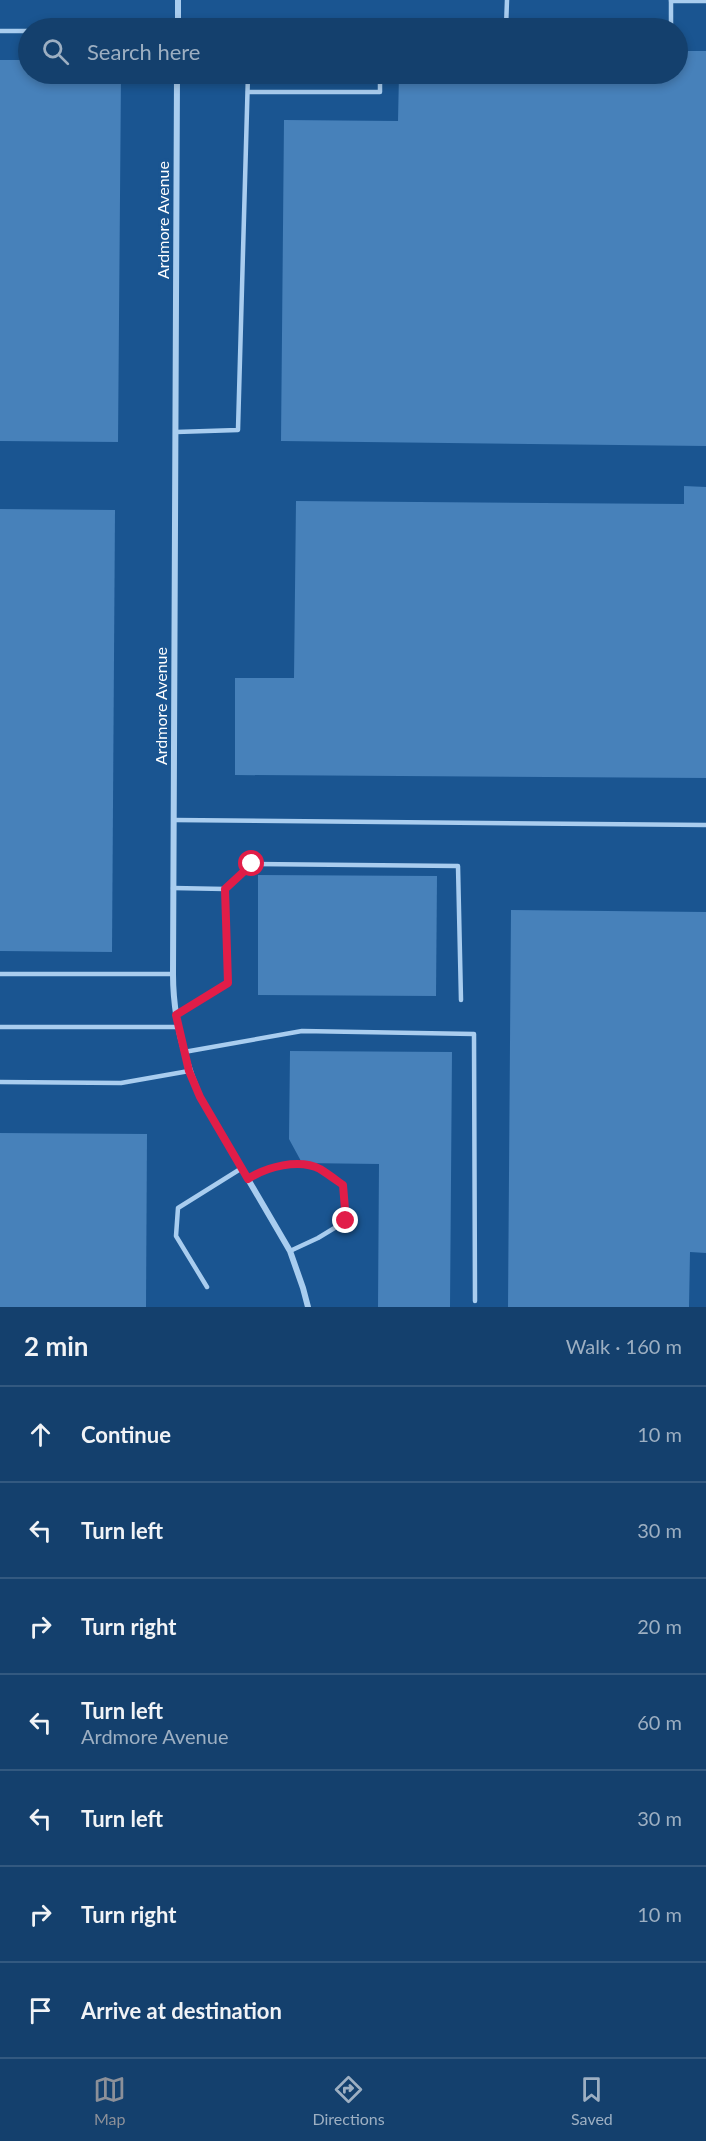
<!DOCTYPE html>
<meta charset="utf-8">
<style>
:root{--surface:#14406d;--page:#1d4772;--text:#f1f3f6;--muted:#9dafc2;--line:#335980;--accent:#8c9099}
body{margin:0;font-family:Lato,sans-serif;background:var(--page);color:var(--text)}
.stop{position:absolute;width:18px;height:18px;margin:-14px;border:4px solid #e11d48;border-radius:50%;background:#fff}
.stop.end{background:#e11d48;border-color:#fff;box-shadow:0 2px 6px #0008}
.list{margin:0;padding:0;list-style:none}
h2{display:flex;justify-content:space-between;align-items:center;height:78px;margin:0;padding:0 24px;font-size:26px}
h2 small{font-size:20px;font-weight:400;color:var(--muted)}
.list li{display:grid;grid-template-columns:39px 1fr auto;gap:18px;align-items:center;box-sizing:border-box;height:96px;padding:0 24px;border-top:2px solid var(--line)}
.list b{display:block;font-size:22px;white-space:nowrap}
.list p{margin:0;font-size:20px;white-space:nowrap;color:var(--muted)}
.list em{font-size:20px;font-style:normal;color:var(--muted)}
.icon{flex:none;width:33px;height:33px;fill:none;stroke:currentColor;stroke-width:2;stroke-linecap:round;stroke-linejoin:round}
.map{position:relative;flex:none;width:706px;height:1307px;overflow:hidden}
.search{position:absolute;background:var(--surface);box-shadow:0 3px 9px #0003;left:18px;right:18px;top:18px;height:66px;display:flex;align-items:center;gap:15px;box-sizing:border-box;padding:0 21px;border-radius:33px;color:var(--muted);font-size:22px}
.sheet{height:750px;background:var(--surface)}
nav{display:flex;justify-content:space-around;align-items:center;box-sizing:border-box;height:84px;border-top:2px solid var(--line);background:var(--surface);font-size:16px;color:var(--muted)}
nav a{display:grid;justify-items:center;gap:3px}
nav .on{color:var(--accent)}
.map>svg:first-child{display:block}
.building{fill:#4781ba}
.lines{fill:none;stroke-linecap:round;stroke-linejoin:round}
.service{stroke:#a9cdef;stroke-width:4.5}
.minor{stroke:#a9cdef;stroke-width:6}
.route{stroke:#e11d48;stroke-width:8}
.labels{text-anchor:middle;stroke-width:6;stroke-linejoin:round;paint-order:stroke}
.street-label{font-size:16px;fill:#fff;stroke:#1a5591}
</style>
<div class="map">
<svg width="706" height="1307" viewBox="0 0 706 1307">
<rect width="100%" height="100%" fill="#1a5591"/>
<g class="building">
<path d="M678,51H706V446L281,441L284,120L398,121L399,74H678Z"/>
<path d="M0,60H28V74H121L118,442L0,441Z"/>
<path d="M684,486L706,487V778L235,775V678H294L296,501L684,504Z"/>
<path d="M0,509L115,510L112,952L0,951Z"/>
<path d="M258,875L437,876L436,996L258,995Z"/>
<path d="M511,910L706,912V1253L690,1252L689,1307H508Z"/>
<path d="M290,1051L452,1052L450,1307H378L379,1164L302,1163L289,1139Z"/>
<path d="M0,1133L147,1134L146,1307H0Z"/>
</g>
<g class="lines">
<g class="service">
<path d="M671,0V28"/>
<path d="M671,1H706"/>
<path d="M506,28L507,0"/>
<path d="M0,31H28"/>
<path d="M248,92H380V74"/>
<path d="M176,432L238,430L248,74"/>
<path d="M174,820L706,825"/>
<path d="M173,888L225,889L228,983L176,1015"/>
<path d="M225,889L252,864L458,866L461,1000"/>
<path d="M0,974H173"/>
<path d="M0,1027H179"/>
<path d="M184,1052L302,1031L474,1034L475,1301"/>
<path d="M0,1082L121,1083L189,1071"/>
<path d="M248,1179C266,1167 299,1158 320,1169C328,1174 336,1180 343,1185L346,1221L318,1238L290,1251"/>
<path d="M207,1287L176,1236L178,1208L242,1168"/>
</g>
<g class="minor">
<path d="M178,28V0"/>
<path d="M177,74L173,974C173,1017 184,1059 200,1097L290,1251L303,1288L308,1307"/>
</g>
</g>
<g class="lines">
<path class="route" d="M252,864L225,889L228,983L176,1015L189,1071L200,1097L248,1179C266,1167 299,1158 320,1169C328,1174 336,1180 343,1185L346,1221"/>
</g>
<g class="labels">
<g class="street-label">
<text transform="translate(163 220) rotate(-90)" y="6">Ardmore Avenue</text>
<text transform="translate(161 706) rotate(-90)" y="6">Ardmore Avenue</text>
</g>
</g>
</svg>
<div class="stop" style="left:252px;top:864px"></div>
<div class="stop end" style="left:346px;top:1221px"></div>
<div class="search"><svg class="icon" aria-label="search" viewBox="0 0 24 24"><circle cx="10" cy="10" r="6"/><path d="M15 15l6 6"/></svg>Search here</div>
</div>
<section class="sheet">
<h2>2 min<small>Walk · 160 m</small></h2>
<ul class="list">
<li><svg class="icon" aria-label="ahead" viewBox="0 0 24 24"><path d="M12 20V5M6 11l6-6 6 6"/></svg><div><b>Continue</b></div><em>10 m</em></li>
<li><svg class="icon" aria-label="left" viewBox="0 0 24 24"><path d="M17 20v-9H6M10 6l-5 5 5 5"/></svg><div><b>Turn left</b></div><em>30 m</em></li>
<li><svg class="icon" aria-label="right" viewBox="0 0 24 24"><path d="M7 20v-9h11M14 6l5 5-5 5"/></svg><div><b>Turn right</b></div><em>20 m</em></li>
<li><svg class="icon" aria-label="left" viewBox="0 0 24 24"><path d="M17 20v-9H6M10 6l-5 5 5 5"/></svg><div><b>Turn left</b><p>Ardmore Avenue</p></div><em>60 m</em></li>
<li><svg class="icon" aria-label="left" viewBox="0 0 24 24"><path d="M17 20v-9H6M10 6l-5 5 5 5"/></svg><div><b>Turn left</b></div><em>30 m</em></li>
<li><svg class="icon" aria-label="right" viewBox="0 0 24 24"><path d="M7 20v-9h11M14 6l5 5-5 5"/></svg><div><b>Turn right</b></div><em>10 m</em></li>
<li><svg class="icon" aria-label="arrive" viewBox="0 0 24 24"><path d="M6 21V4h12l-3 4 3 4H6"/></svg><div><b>Arrive at destination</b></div></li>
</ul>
</section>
<nav>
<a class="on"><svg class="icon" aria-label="map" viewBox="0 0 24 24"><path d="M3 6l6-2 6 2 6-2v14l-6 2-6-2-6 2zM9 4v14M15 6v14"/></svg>Map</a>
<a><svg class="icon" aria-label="directions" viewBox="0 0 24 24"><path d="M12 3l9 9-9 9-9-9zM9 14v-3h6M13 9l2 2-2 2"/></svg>Directions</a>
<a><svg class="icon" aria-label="saved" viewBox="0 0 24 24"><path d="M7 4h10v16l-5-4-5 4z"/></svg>Saved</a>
</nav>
